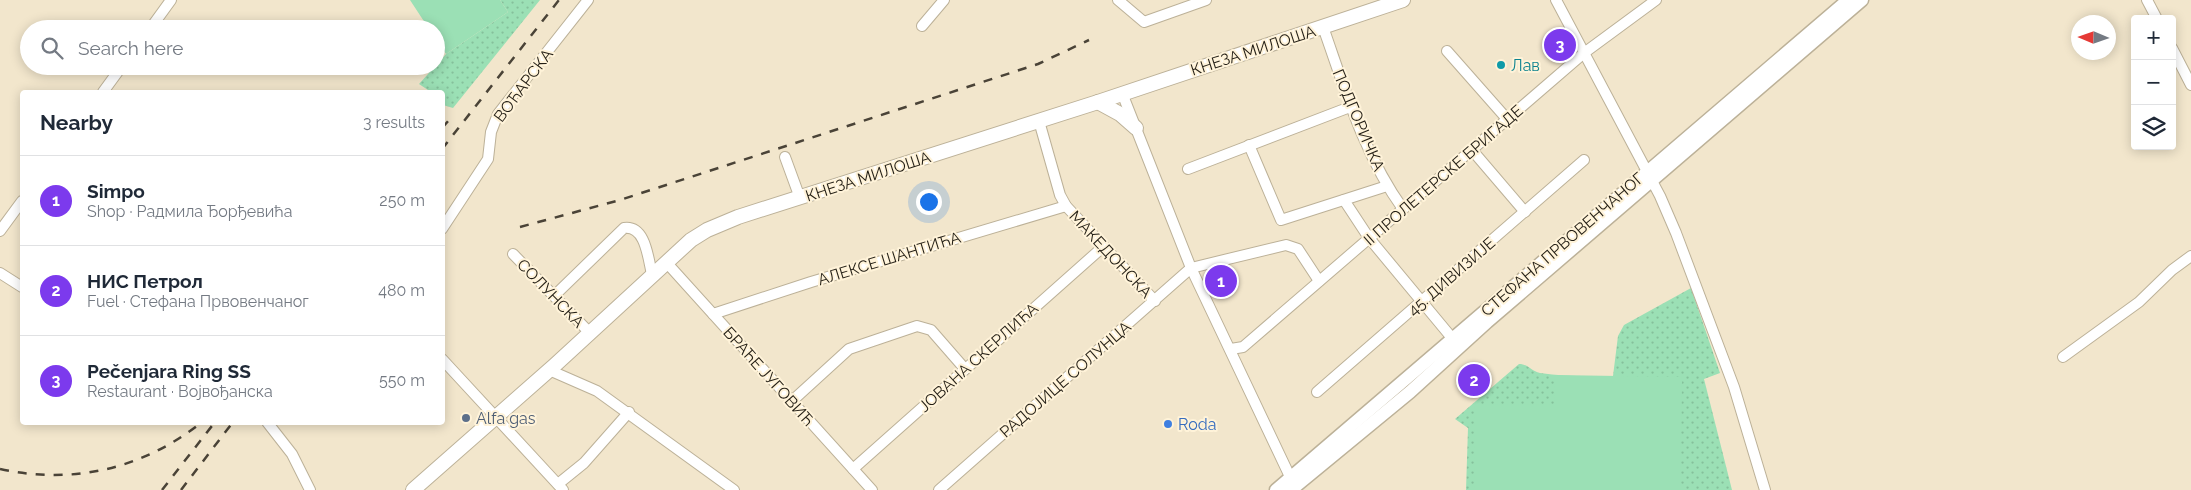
<!DOCTYPE html>
<meta charset="utf-8">
<style>
:root{--surface:#fff;--page:#f6f6f7;--text:#1f2937;--muted:#747a83;--line:#e0e1e3;--accent:#7c3aed}
body{margin:0;font-family:Raleway,sans-serif;background:var(--page);color:var(--text)}
.controls{position:absolute;right:15px;top:15px;display:grid;overflow:hidden;border-radius:5px;box-shadow:0 2px 12px #0003}
.controls button{width:45px;height:45px;display:grid;place-items:center;padding:0;border:0;border-bottom:1px solid var(--line);background:var(--surface);color:var(--text);font:25px sans-serif}
.compass{position:absolute;left:2071px;top:15px;width:45px;height:45px;border-radius:50%;background:var(--surface);box-shadow:0 2px 12px #0003;rotate:272deg}
.you{position:absolute;left:928px;top:201px;width:18px;height:18px;margin:-12px;border:4px solid #fff;border-radius:50%;background:#1a73e8;box-shadow:0 0 0 8px #1a73e833}
.badge{display:grid;place-items:center;width:32px;height:32px;border-radius:50%;background:var(--accent);color:#fff;font-size:16px;font-weight:700}
.pin{position:absolute;translate:-50% -50%;border:2px solid #fff;box-shadow:0 1px 5px #0006}
.list{margin:0;padding:0;list-style:none}
h2{display:flex;justify-content:space-between;align-items:center;height:65px;margin:0;padding:0 20px;font-size:21px}
h2 small{font-size:16px;font-weight:400;color:var(--muted)}
.list li{display:grid;grid-template-columns:32px 1fr auto;gap:15px;align-items:center;box-sizing:border-box;height:90px;padding:0 20px;border-top:1px solid var(--line)}
.list b{display:block;font-size:19px;white-space:nowrap}
.list p{margin:0;font-size:16px;white-space:nowrap;color:var(--muted)}
.list em{font-size:16px;font-style:normal;color:var(--muted)}
.icon{flex:none;width:28px;height:28px;fill:none;stroke:currentColor;stroke-width:2;stroke-linecap:round;stroke-linejoin:round}
.map{position:relative;flex:none;width:2191px;height:490px;overflow:hidden}
.search{position:absolute;background:var(--surface);box-shadow:0 2px 12px #0003;left:20px;top:20px;width:425px;height:55px;display:flex;align-items:center;gap:12px;box-sizing:border-box;padding:0 18px;border-radius:28px;color:var(--muted);font-size:19px}
.panel{position:absolute;background:var(--surface);box-shadow:0 2px 12px #0003;left:20px;top:90px;width:425px;height:335px;border-radius:5px}
.map>svg:first-child{display:block}
.green{fill:url(#green-dots)}
.pitch{fill:#9be0b5}
.lines{fill:none;stroke-linecap:round;stroke-linejoin:round}
.minor-casing{stroke:#bcb198;stroke-width:12}
.tertiary-casing{stroke:#bcb198;stroke-width:15}
.secondary-casing{stroke:#bcb198;stroke-width:16}
.minor{stroke:#fff;stroke-width:10}
.tertiary{stroke:#fff;stroke-width:12}
.secondary{stroke:#fff;stroke-width:14}
.rail{stroke:#4a4337;stroke-width:2.5;stroke-dasharray:9 9;stroke-linecap:butt}
.culture-dot{fill:#0f9aa8;stroke:#fff3d9;stroke-width:2}
.service-dot{fill:#5c6f8a;stroke:#fff3d9;stroke-width:2}
.shop-dot{fill:#3f7fe0;stroke:#fff3d9;stroke-width:2}
.labels{text-anchor:middle;stroke-width:4;stroke-linejoin:round;paint-order:stroke}
.street-label{font-size:16px;fill:#221d14;stroke:#fff3d9}
.culture-label{font-size:16px;fill:#0d838f;stroke:#fff3d9;text-anchor:start}
.service-label{font-size:16px;fill:#4e5e75;stroke:#fff3d9;text-anchor:start}
.shop-label{font-size:16px;fill:#366cbe;stroke:#fff3d9;text-anchor:start}
</style>
<div class="map">
<svg width="2191" height="490" viewBox="0 0 2191 490">
<defs>
<pattern id="green-dots" width="8" height="8" patternUnits="userSpaceOnUse" patternTransform="scale(1.25)"><rect width="8" height="8" fill="#9be0b5"/><path d="M2 2h.1M6 6h.1" fill="none" stroke="#85c09b" stroke-width="1.8" stroke-linecap="round"/></pattern>
</defs>
<rect width="100%" height="100%" fill="#f2e6cc"/>
<g class="green">
<path d="M500,0H540L453,108L443,105L442,92H431L419,84L446,54L508,12Z"/>
<path d="M1691,288L1720,373L1704,379L1732,490H1466L1468,428L1455,419L1519,364C1528,364 1531,371 1540,373C1564,377 1589,376 1613,376L1618,336L1624,325Z"/>
</g>
<g class="pitch">
<path d="M410,0H500L508,12L446,54L436,39V29H429Z"/>
<path d="M1555,375L1682,377L1680,490H1474L1475,404L1554,405Z"/>
</g>
<g class="lines">
<defs>
<g id="minor">
<path d="M1118,0L1144,22L1206,0"/>
<path d="M1556,0L1660,196L1676,233L1734,387L1765,490"/>
<path d="M2147,0L2157,19"/>
<path d="M922,26L944,0"/>
<path d="M1323,27C1345,89 1364,155 1403,209"/>
<path d="M150,29L171,0"/>
<path d="M2172,48L2191,85"/>
<path d="M1447,51L1507,119"/>
<path d="M103,92L122,66"/>
<path d="M1122,93L1191,268L1293,483"/>
<path d="M1039,121L1060,195L1066,206L1155,301"/>
<path d="M1249,145L1281,220L1387,186"/>
<path d="M1472,150L1525,212"/>
<path d="M785,157L800,198"/>
<path d="M1188,169L1350,107"/>
<path d="M1344,200L1369,238L1452,338"/>
<path d="M442,229L488,159L491,132L498,114L588,0"/>
<path d="M0,231L22,201"/>
<path d="M513,254L589,332"/>
<path d="M666,262L872,490"/>
<path d="M0,273L22,287"/>
<path d="M554,296L624,228C646,225 648,259 652,274"/>
<path d="M713,314L811,282L1066,206"/>
<path d="M1231,349L1243,347L1584,53L1656,0"/>
<path d="M2063,357L2139,302L2172,270L2191,256"/>
<path d="M442,359L563,490"/>
<path d="M549,370L597,391L734,490"/>
<path d="M1317,392L1584,160"/>
<path d="M792,401L849,349L917,326L931,330L965,369"/>
<path d="M267,422L292,454L310,490"/>
<path d="M853,469L1104,246"/>
<path d="M558,484L584,463L629,412"/>
<path d="M939,490L1191,268L1286,245L1298,249L1319,281"/>
</g>
<g id="tertiary">
<path d="M1276,490L1848,0"/>
<path d="M1291,490L1410,392L1487,322L1862,0"/>
</g>
<g id="secondary">
<path d="M1098,102L1120,114L1136,128"/>
<path d="M413,490L555,365L691,240L707,230L738,217L1098,102L1403,0"/>
</g>
</defs>
<use href="#minor" class="minor-casing"/>
<use href="#tertiary" class="tertiary-casing"/>
<use href="#secondary" class="secondary-casing"/>
<use href="#minor" class="minor"/>
<use href="#tertiary" class="tertiary"/>
<use href="#secondary" class="secondary"/>
<g class="rail">
<path d="M442,128L449,120"/>
<path d="M442,149L559,0"/>
<path d="M520,227L620,200L1038,64L1089,40"/>
<path d="M0,469C73,485 143,469 202,422"/>
<path d="M162,490L215,422"/>
<path d="M181,490L233,422"/>
</g>
</g>
<circle class="culture-dot" cx="1501" cy="65" r="5"/>
<circle class="service-dot" cx="466" cy="418" r="5"/>
<circle class="shop-dot" cx="1168" cy="424" r="5"/>
<g class="labels">
<g class="street-label">
<text transform="translate(1253 50) rotate(-18)" y="6">КНЕЗА МИЛОША</text>
<text transform="translate(523 85) rotate(-53)" y="6">ВОЋАРСКА</text>
<text transform="translate(1359 120) rotate(67)" y="6">ПОДГОРИЧКА</text>
<text transform="translate(1443 175) rotate(-41)" y="6">II ПРОЛЕТЕРСКЕ БРИГАДЕ</text>
<text transform="translate(868 176) rotate(-18)" y="6">КНЕЗА МИЛОША</text>
<text transform="translate(1562 244) rotate(-41)" y="6">СТЕФАНА ПРВОВЕНЧАНОГ</text>
<text transform="translate(1111 254) rotate(47)" y="6">МАКЕДОНСКА</text>
<text transform="translate(889 258) rotate(-17)" y="6">АЛЕКСЕ ШАНТИЋА</text>
<text transform="translate(1451 276) rotate(-41)" y="6">45. ДИВИЗИЈЕ</text>
<text transform="translate(551 293) rotate(46)" y="6">СОЛУНСКА</text>
<text transform="translate(978 357) rotate(-42)" y="6">ЈОВАНА СКЕРЛИЋА</text>
<text transform="translate(769 376) rotate(48)" y="6">БРАЋЕ ЈУГОВИЋ</text>
<text transform="translate(1065 379) rotate(-41)" y="6">РАДОЈИЦЕ СОЛУНЦА</text>
</g>
<g class="culture-label">
<text x="1511" y="71">Лав</text>
</g>
<g class="service-label">
<text x="476" y="424">Alfa gas</text>
</g>
<g class="shop-label">
<text x="1178" y="430">Roda</text>
</g>
</g>
</svg>
<div class="controls">
<button>+</button>
<button>−</button>
<button><svg class="icon" aria-label="layers" viewBox="0 0 24 24"><path d="M12 4l9 5-9 5-9-5zM3 14l9 5 9-5"/></svg></button>
</div>
<svg class="compass" viewBox="-18 -18 36 36"><path d="M0-13l5 13h-10z" fill="#e53935"/><path d="M0 13l5-13h-10z" fill="#747a83"/></svg>
<div class="you"></div>
<div class="pin badge" style="left:1221px;top:281px">1</div>
<div class="pin badge" style="left:1474px;top:380px">2</div>
<div class="pin badge" style="left:1560px;top:45px">3</div>
<div class="search"><svg class="icon" aria-label="search" viewBox="0 0 24 24"><circle cx="10" cy="10" r="6"/><path d="M15 15l6 6"/></svg>Search here</div>
<section class="panel">
<h2>Nearby<small>3 results</small></h2>
<ul class="list">
<li><span class="badge">1</span><div><b>Simpo</b><p>Shop · Радмила Ђорђевића</p></div><em>250 m</em></li>
<li><span class="badge">2</span><div><b>НИС Петрол</b><p>Fuel · Стефана Првовенчаног</p></div><em>480 m</em></li>
<li><span class="badge">3</span><div><b>Pečenjara Ring SS</b><p>Restaurant · Војвођанска</p></div><em>550 m</em></li>
</ul>
</section>
</div>
